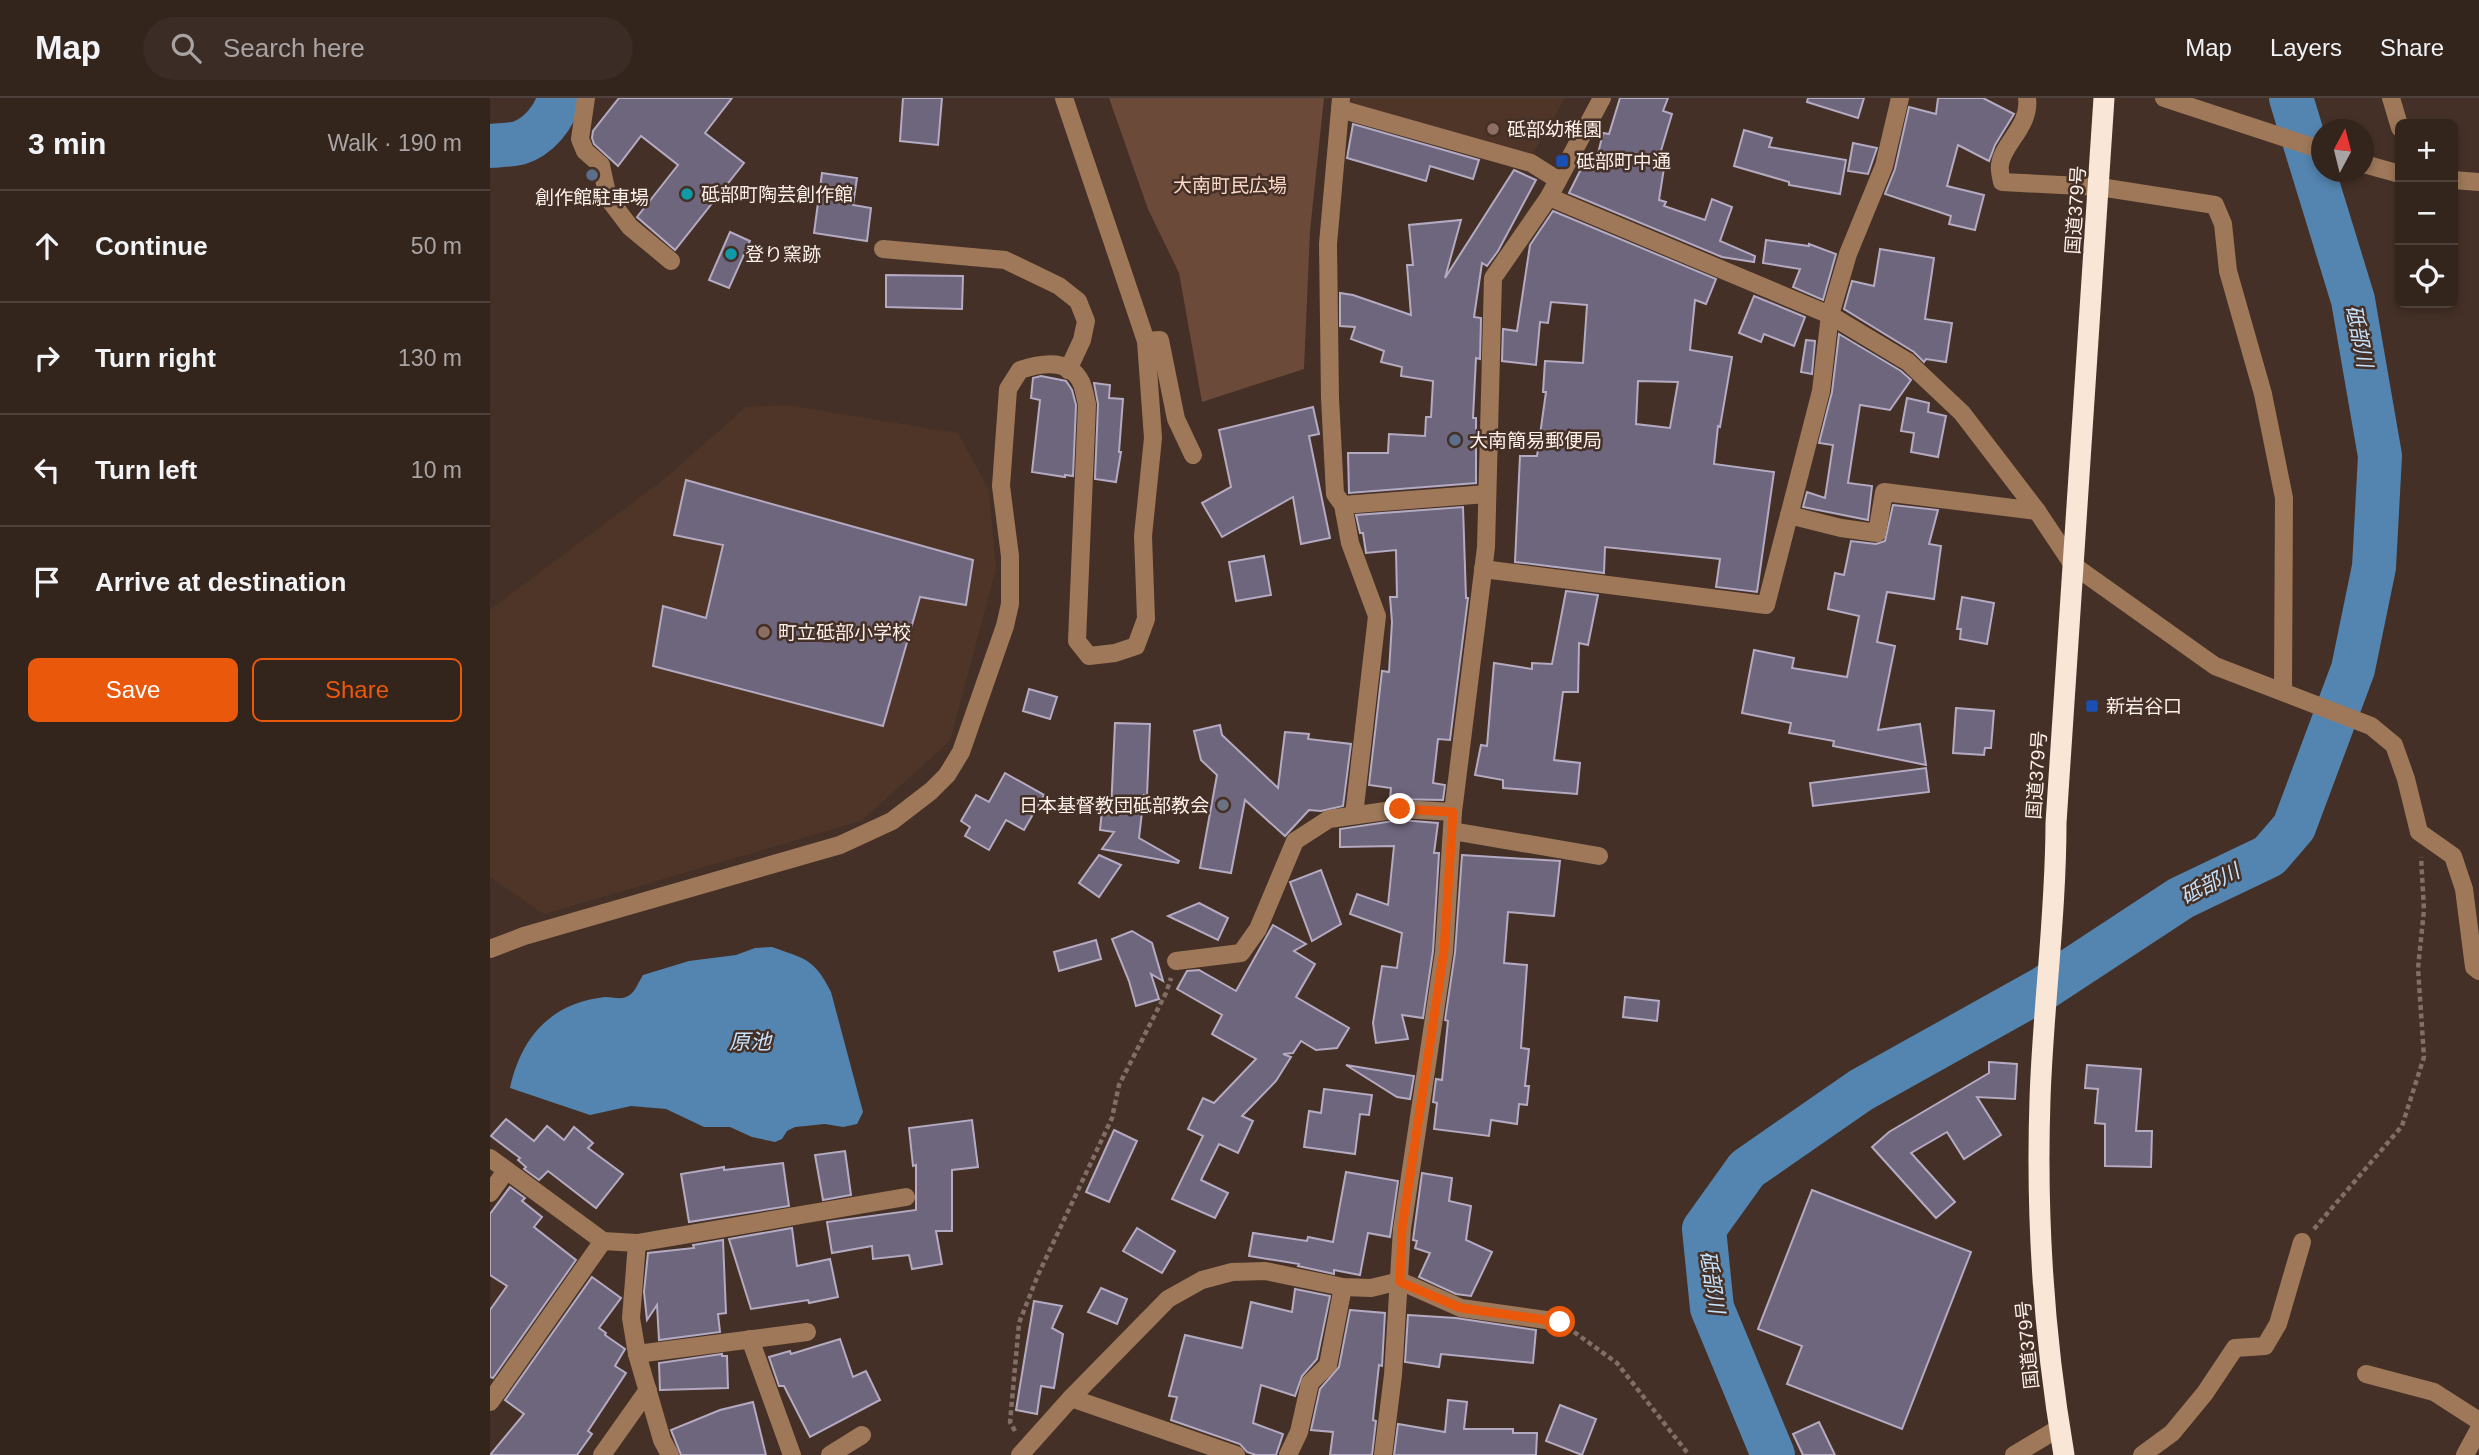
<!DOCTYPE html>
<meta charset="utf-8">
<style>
:root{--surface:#33241c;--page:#3b2c25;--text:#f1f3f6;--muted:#a9a4a3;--line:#4e413b;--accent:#ea580c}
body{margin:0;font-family:Arial,"Noto Sans JP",sans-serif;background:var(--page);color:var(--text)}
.controls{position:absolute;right:21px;top:21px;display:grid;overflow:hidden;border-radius:10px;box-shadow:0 4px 10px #0003}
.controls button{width:63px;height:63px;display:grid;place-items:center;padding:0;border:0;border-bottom:2px solid var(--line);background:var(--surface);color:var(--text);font:35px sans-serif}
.compass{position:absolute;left:1821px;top:21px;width:63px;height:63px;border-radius:50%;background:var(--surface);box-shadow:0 4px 10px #0003;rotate:7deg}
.stop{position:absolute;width:21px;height:21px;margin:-16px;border:5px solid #ea580c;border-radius:50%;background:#fff}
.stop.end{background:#ea580c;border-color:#fff;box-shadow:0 2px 7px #0008}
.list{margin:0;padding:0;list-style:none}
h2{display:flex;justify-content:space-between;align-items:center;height:91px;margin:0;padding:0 28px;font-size:30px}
h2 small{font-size:23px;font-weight:400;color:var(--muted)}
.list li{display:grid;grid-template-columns:46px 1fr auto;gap:21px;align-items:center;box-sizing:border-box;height:112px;padding:0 28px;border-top:2px solid var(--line)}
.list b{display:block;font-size:26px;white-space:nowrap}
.list em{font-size:23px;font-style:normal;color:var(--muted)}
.actions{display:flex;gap:14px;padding:21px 28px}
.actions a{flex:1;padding:16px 0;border:2px solid var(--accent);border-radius:10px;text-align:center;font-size:24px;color:var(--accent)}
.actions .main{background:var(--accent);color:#fff}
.icon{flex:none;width:38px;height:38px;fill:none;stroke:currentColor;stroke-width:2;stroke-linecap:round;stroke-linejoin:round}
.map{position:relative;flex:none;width:1989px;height:1357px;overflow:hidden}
header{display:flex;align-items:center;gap:42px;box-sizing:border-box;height:98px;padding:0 35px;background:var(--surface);border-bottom:2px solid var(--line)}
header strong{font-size:33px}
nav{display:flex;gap:38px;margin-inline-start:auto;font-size:24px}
.search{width:490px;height:63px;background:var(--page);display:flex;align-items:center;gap:18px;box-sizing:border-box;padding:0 24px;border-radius:38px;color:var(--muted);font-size:26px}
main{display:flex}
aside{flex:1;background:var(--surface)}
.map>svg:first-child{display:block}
.built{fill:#4f3527}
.green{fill:#6b4a39}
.water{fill:#5485b0}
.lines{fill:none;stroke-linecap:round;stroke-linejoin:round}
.river{stroke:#5485b0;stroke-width:44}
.building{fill:#6e667c;stroke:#b4abc3;stroke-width:2;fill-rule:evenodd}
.path{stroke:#816f67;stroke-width:4.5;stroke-dasharray:5 3.5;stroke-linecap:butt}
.minor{stroke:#9e7859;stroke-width:18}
.highway{stroke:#f9e6d7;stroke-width:21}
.route{stroke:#ea580c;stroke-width:9}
.education-dot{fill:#8d6e63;stroke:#443026;stroke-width:2.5}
.transit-dot{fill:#1a4fb4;stroke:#443026;stroke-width:2.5}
.service-dot{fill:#5c6f8a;stroke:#443026;stroke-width:2.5}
.culture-dot{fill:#0f9aa8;stroke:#443026;stroke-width:2.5}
.worship-dot{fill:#6b7280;stroke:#443026;stroke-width:2.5}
.labels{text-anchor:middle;stroke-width:5;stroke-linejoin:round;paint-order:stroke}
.poi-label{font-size:19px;fill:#fdefe9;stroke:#443026;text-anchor:start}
.park-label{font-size:19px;fill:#fbd7c6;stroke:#443026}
.street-label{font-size:19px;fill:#fdefe9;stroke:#443026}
.water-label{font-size:21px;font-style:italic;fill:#c7e2fc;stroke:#443026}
</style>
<header>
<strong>Map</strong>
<div class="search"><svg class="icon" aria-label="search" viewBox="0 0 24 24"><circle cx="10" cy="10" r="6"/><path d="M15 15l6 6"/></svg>Search here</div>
<nav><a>Map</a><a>Layers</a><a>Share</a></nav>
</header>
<main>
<aside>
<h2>3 min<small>Walk · 190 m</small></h2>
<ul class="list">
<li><svg class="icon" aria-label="ahead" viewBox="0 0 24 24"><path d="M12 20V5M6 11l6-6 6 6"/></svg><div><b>Continue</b></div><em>50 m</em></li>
<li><svg class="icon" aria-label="right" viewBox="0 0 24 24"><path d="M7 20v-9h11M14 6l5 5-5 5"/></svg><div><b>Turn right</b></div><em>130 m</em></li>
<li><svg class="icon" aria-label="left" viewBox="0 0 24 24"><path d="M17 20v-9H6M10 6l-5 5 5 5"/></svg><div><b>Turn left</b></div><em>10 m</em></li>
<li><svg class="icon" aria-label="arrive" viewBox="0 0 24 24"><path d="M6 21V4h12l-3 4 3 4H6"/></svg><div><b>Arrive at destination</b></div></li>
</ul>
<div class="actions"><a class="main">Save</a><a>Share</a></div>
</aside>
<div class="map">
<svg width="1989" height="1357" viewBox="0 0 1989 1357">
<rect width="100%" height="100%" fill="#443026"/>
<g class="built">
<path d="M858,0H1075L1042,57L857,5Z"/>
<path d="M297,307L468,335L499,392L506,471L460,643L371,723L54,816L0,779V512L172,383L256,309Z"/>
</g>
<path class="green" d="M619,0H834L820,133L814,271L712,304L689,175L658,111Z"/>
<path class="water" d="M282,849C315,861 324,860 341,894L373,1014L367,1026L353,1029L335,1026L305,1029L297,1033L292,1041L285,1044L262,1039L240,1029H214L176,1011L141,1008L100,1017L20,990C31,940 60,905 115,899C124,899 133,903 141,896C146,892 149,883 153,877L199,863L246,857L265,850Z"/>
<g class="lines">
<g class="river">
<path d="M0,48C9,47 20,47 29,45C48,39 65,19 69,0"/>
<path d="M1283,1357L1222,1210L1214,1131L1257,1071L1371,992L1554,890L1691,800L1779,758L1804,729L1863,571L1884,469L1890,358L1863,202L1801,0"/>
</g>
</g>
<g class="building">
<path d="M129,0H242L215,35L254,65L185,152L147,119L188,67L151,38L128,68L104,46L102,40L103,33Z"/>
<path d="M413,0H452L448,47L410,43Z"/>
<path d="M1130,0H1178L1173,13L1182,16L1170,56L1176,57L1169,102L1176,104L1174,108L1215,122L1222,101L1242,109L1230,143L1265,158L1264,164L1232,159L1079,95L1097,59L1106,64L1113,35L1119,36Z"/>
<path d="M1318,0H1374L1368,20L1317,4Z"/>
<path d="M1448,0H1493L1524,16L1505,47L1499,63L1468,47L1457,88L1494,97L1485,132L1459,126L1461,118L1395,96L1405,71L1419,9L1446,16Z"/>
<path d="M863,26L989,62L983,81L940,68L936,83L857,60Z"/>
<path d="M1254,32L1282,40L1279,49L1356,62L1350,96L1299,87V84L1244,68Z"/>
<path d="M1363,45L1387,50L1378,76L1358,73Z"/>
<path d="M1024,72L1046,82L1008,153L997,168L992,165L984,219L991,220L990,261L986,260L983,320H986V385L859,395L858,355H898L899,336L935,338L936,319H941L943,283L911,278L912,269L891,264L894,253L861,241L865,229L850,228V195L863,197L921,217L917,167H923L919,127L971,122L955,180Z"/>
<path d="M332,75L367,80L363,107L381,110L377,143L324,135Z"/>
<path d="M1063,113L1226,181L1216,206L1205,202L1200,252L1242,259L1230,329L1228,328L1224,366L1284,374L1267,494L1226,489L1230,461L1115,449L1114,475L1025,464L1030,358H1047L1056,294H1053L1055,263L1093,265L1097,207L1061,204L1058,225L1050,224L1046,267L1012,263L1013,231L1027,233L1040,147ZM1148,283L1188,284L1180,330L1146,326Z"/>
<path d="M240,134L260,143L239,190L219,182Z"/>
<path d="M1276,142L1319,148V146L1346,156L1333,202L1303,189L1310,171L1273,165Z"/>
<path d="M1390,151L1444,160L1435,221L1462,225L1456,264L1436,261L1434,264L1424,254L1354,211L1362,183L1384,188Z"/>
<path d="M396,177L473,178L472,211L396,209Z"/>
<path d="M1264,198L1315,219L1304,248L1274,236L1271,244L1249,235Z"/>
<path d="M1349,236L1411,273L1421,282L1400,312L1370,307L1358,385L1382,388L1378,422L1313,409L1317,394L1335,400L1343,347L1329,345L1342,294Z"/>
<path d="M1316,242L1325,243L1322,276L1311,274Z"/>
<path d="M551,278L576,283L582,292L586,307L583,378L575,377V379L542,374L550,302L541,300L543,280Z"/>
<path d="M604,285L620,287L619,300L633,301L629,354H631L626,384L605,381L608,306Z"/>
<path d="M1417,300L1439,305L1438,314L1456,318L1448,359L1421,354L1424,335L1411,333Z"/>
<path d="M823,309L829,336L819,338L840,440L811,446L803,399L732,439L712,405L741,389L729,332Z"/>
<path d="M196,382L483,462L476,507L430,499L393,628L163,568L173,508L216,520L233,447L184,437Z"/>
<path d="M1403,407L1448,412L1439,446L1451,448L1444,501L1397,494L1387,544L1405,548L1388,632L1430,626L1436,667L1343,648L1344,643L1299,635L1301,625L1252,615L1264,552L1304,560L1302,570L1357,579L1369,518L1338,511L1345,475L1354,477L1361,443L1386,446L1395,443Z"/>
<path d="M973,409L976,500H978L960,642L948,641L943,685L955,687L953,702L900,701L901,690L879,687L892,573L899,574L902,524L900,499H907L906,452L876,455L873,435H870L866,417Z"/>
<path d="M774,458L781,497L746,503L739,464Z"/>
<path d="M1076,493L1108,497L1098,547L1089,545L1088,594H1073L1064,662L1090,665L1087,696L1013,690V682L985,677L991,647L997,648L1004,565L1042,571V565L1062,566Z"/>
<path d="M1472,499L1504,505L1497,546L1470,541L1471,531H1467Z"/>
<path d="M539,591L567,599L560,621L533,613Z"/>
<path d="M1466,610L1504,613L1501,650H1495L1494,657L1463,655Z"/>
<path d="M625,625L660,626L657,698L654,697L649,740L689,763L688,765L612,751L624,734L610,732L612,712L621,713Z"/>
<path d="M730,627L732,637L788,690L795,634L819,636L818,641L861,646L853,708L831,713L819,712L795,738L755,702L741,775L710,770L727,677L711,662L704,633Z"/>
<path d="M1436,670L1439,694L1323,708L1320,685Z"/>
<path d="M515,675L554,697L534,732L516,722L499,752L475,738L480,729L471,723L486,697L499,704Z"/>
<path d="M910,722L948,725L944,755H949L943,853L933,920L912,917L918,941L886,945L883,925L892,868L907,870L912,835L860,816L867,796L898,807L904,748L850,749V731Z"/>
<path d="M609,757L631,767L609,799L589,785Z"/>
<path d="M972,757L1070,763L1064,818L1018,814L1014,865L1037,867L1031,950L1039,951L1035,988H1039L1037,1007L1029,1006L1027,1026L1001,1022L999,1038L944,1031L947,1005L943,1004L946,981L952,982L958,923L955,922L965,855Z"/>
<path d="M831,772L851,826L822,843L800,784Z"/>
<path d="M709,805L738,820L728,842L678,818Z"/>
<path d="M783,827L816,846L804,853L825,866L806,899L859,930L847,950L826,952L811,943L803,955L793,956L801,959L786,983L752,1018L763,1023L748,1055L729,1046L711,1082L738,1095L725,1120L682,1101L713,1038L698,1031L713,1000L724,1005L766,961L722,936L732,917L687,891L697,873L709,872L746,893Z"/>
<path d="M642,833L662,845L673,883L661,876L669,901L646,908L639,883L622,841Z"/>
<path d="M606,842L611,861L569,873L564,854Z"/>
<path d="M1135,899L1169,903L1167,923L1133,919Z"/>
<path d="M1499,964L1527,966L1525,1001L1487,999L1511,1037L1474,1061L1457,1034L1421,1055L1465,1104L1446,1120L1382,1049L1399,1034L1499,975Z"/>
<path d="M856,967L924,978L920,1001L907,999Z"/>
<path d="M1597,967L1651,971L1646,1033H1662L1661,1069L1615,1068V1026L1605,1025L1608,991L1595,990Z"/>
<path d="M834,991L882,997L879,1017L870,1016L865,1056L814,1049L819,1013L831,1015Z"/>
<path d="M16,1021L44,1043L57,1028L74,1042L84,1029L103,1045L98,1050L133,1076L106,1110L58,1073L49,1082L34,1071L36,1069L28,1062L30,1060L1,1038Z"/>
<path d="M482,1022L488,1069L462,1072V1133H446L452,1166L422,1171L419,1157L383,1161L382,1148L342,1155L337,1124L426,1112V1067L423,1068L419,1030Z"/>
<path d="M624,1032L647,1043L619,1104L596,1094Z"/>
<path d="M355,1053L361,1097L333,1102L325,1057Z"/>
<path d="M293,1065L299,1108L199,1124L191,1076L234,1069V1072Z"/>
<path d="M856,1074L908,1083L900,1139L878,1135L870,1177L844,1172V1176L808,1168L809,1166L759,1158L763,1135L817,1143L818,1139L843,1144Z"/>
<path d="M932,1075L962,1080L959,1103L981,1108L976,1142L1002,1154L981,1198L966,1196L929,1179L940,1155L925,1150L927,1143L923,1142Z"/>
<path d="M20,1089L35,1100L32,1103L52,1119L44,1129L86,1162L3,1280L0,1279V1212L17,1188L0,1177V1116Z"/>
<path d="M1322,1092L1481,1154L1412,1331L1297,1286L1312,1248L1268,1231Z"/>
<path d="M302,1130L307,1168L340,1161L348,1199L319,1205L318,1202L261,1211L239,1141Z"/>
<path d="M647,1130L685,1153L672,1175L633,1153Z"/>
<path d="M233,1142L236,1215L228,1216L230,1234L169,1242L167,1207L157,1222L154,1194L158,1155L204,1150L203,1147Z"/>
<path d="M102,1179L131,1200L109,1230L116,1235L115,1237L135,1251L125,1268L136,1275L98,1333L102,1336L87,1357H0L34,1316L15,1302Z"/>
<path d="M611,1190L637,1201L627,1226L598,1214Z"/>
<path d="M805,1191L840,1198L827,1261L812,1278L805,1298L771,1287L763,1325L793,1336L786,1357H766L757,1354L750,1346L681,1322L687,1299L679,1298L695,1237L752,1250L761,1204L802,1214Z"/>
<path d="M544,1203L572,1208L562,1230L573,1236L564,1290L551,1288L547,1316L526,1312Z"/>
<path d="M860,1212L895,1215L892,1268L889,1267L885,1303L883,1322L886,1323L882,1357H840L843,1334L821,1332L830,1291L849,1269Z"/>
<path d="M918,1217L966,1220L1046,1232L1043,1265L951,1256L949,1269L915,1264Z"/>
<path d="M350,1241L363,1279L376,1273L390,1302L320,1339L294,1288H289L279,1259L300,1253L301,1256Z"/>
<path d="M232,1256V1258H237L238,1290L170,1292L169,1265Z"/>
<path d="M958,1302L977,1304L974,1331H1023V1335H1047L1046,1357H904L908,1326L955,1334Z"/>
<path d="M263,1304L276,1357H191L181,1332L230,1312Z"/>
<path d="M1070,1307L1106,1321L1092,1357L1056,1343Z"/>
<path d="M1329,1324L1345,1357H1313L1303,1336Z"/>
</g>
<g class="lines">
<g class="path">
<path d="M1824,1131L1912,1028L1934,959L1928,870L1934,812L1931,759"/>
<path d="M1084,1234L1127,1265L1199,1357"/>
<path d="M525,1333L520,1324L529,1225L548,1177L622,1020L629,987L676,895L681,880"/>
</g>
<g class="minor">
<path d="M96,0L90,41L95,53L111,67L118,100L140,129L181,163"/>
<path d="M851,0L838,146L840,300L845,396L853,407L860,445L887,518L864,717"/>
<path d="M1537,0C1541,28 1512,46 1510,67C1509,72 1511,79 1512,84L1610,89L1725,107L1733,126L1738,173L1773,296L1794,400L1793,594"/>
<path d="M1674,0L1832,52"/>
<path d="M1901,0L1910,30"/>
<path d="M850,11L1041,65L1068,82"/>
<path d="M1874,66L1910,76"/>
<path d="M1963,82L1989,84"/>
<path d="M1059,99L1340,217L1418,264L1472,315L1547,413L1583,467L1725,568L1881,628L1904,647L1916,681L1929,734L1963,758L1974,791L1984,869L1989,873"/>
<path d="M393,151L515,162L569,188L588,203L596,223L592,242L578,272"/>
<path d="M656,243L670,242L686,321L703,357"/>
<path d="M853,407L997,396"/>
<path d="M1299,417L1351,430L1387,435L1394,394L1547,413"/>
<path d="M993,471L1276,507L1331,293L1340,217L1358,156L1394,68L1410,0"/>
<path d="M962,733L1109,758"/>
<path d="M0,851L34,838L350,747L402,723L441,693L457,677L471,654L515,528L520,506V458L511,388L518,291L530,272C551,265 579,260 591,284C594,290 595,299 597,306L587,543L599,558L625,555L646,548L656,521L653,438L663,340L656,243L574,0"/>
<path d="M686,863L751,855L768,831L805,743L839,721L910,711L963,714"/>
<path d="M0,1060L113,1143L147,1145L416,1099"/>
<path d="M0,1095L16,1073"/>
<path d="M147,1145L141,1220L147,1256L172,1342L180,1357"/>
<path d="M260,1241L302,1357"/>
<path d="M147,1256L317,1234"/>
<path d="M1876,1276L1944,1294L1989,1323"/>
<path d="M581,1300L746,1357"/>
<path d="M0,1304L113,1143"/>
<path d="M112,1357L158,1292"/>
<path d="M340,1357L372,1337"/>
<path d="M530,1357L581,1300L678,1201L712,1182L742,1174L775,1173L853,1189L881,1190L910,1183L971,1210L1070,1224"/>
<path d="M798,1357L809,1334L820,1285L838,1267L853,1189"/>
<path d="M893,1357L903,1277L912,1131L954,854L963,714L996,449L1003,180L1059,99L1112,0"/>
<path d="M1524,1357L1569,1330"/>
<path d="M1652,1357L1682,1335L1715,1295L1745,1250L1775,1248L1788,1226L1812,1144"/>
<path d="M1975,1357L1989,1331"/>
</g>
<path class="highway" d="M1574,1357C1554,1240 1546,1120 1550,1001C1553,909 1566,817 1566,725L1614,0"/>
</g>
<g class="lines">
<path class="route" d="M910,711L963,714L954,853L912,1131L910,1184L971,1210L1070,1224"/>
</g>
<g class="education-dot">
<circle cx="1003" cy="31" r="7"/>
<circle cx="274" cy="534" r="7"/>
</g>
<g class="transit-dot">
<rect x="1065" y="56" width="14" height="14" rx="3.5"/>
<rect x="1595" y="601" width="14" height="14" rx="3.5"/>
</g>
<g class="service-dot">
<circle cx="102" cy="77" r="7"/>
<circle cx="965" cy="342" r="7"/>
</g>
<g class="culture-dot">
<circle cx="197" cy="96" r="7"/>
<circle cx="241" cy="156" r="7"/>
</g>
<circle class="worship-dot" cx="733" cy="707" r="7"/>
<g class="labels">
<g class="poi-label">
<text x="1017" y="38">砥部幼稚園</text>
<text x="1086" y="70">砥部町中通</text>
<text x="211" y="103">砥部町陶芸創作館</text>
<text x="102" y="106" text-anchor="middle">創作館駐車場</text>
<text x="255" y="163">登り窯跡</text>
<text x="979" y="349">大南簡易郵便局</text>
<text x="288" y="541">町立砥部小学校</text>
<text x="1616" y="615">新岩谷口</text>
<text x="719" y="714" text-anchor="end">日本基督教団砥部教会</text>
</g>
<g class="park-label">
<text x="740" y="94">大南町民広場</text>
</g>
<g class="street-label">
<text transform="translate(1585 112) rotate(-86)" y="7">国道379号</text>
<text transform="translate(1546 677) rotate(-86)" y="7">国道379号</text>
<text transform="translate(1537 1247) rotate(-96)" y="7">国道379号</text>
</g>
<g class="water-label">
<text transform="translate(1869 238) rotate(79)" y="7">砥部川</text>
<text transform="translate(1720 786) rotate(-27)" y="7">砥部川</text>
<text x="260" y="951">原池</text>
<text transform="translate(1222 1184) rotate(81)" y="7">砥部川</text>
</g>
</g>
</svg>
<div class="controls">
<button>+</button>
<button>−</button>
<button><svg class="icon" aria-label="locate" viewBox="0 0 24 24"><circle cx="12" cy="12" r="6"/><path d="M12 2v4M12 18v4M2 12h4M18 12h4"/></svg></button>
</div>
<svg class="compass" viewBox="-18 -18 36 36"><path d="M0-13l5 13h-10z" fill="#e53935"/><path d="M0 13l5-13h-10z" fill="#a9a4a3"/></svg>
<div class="stop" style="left:1070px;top:1224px"></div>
<div class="stop end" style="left:910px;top:711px"></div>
</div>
</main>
